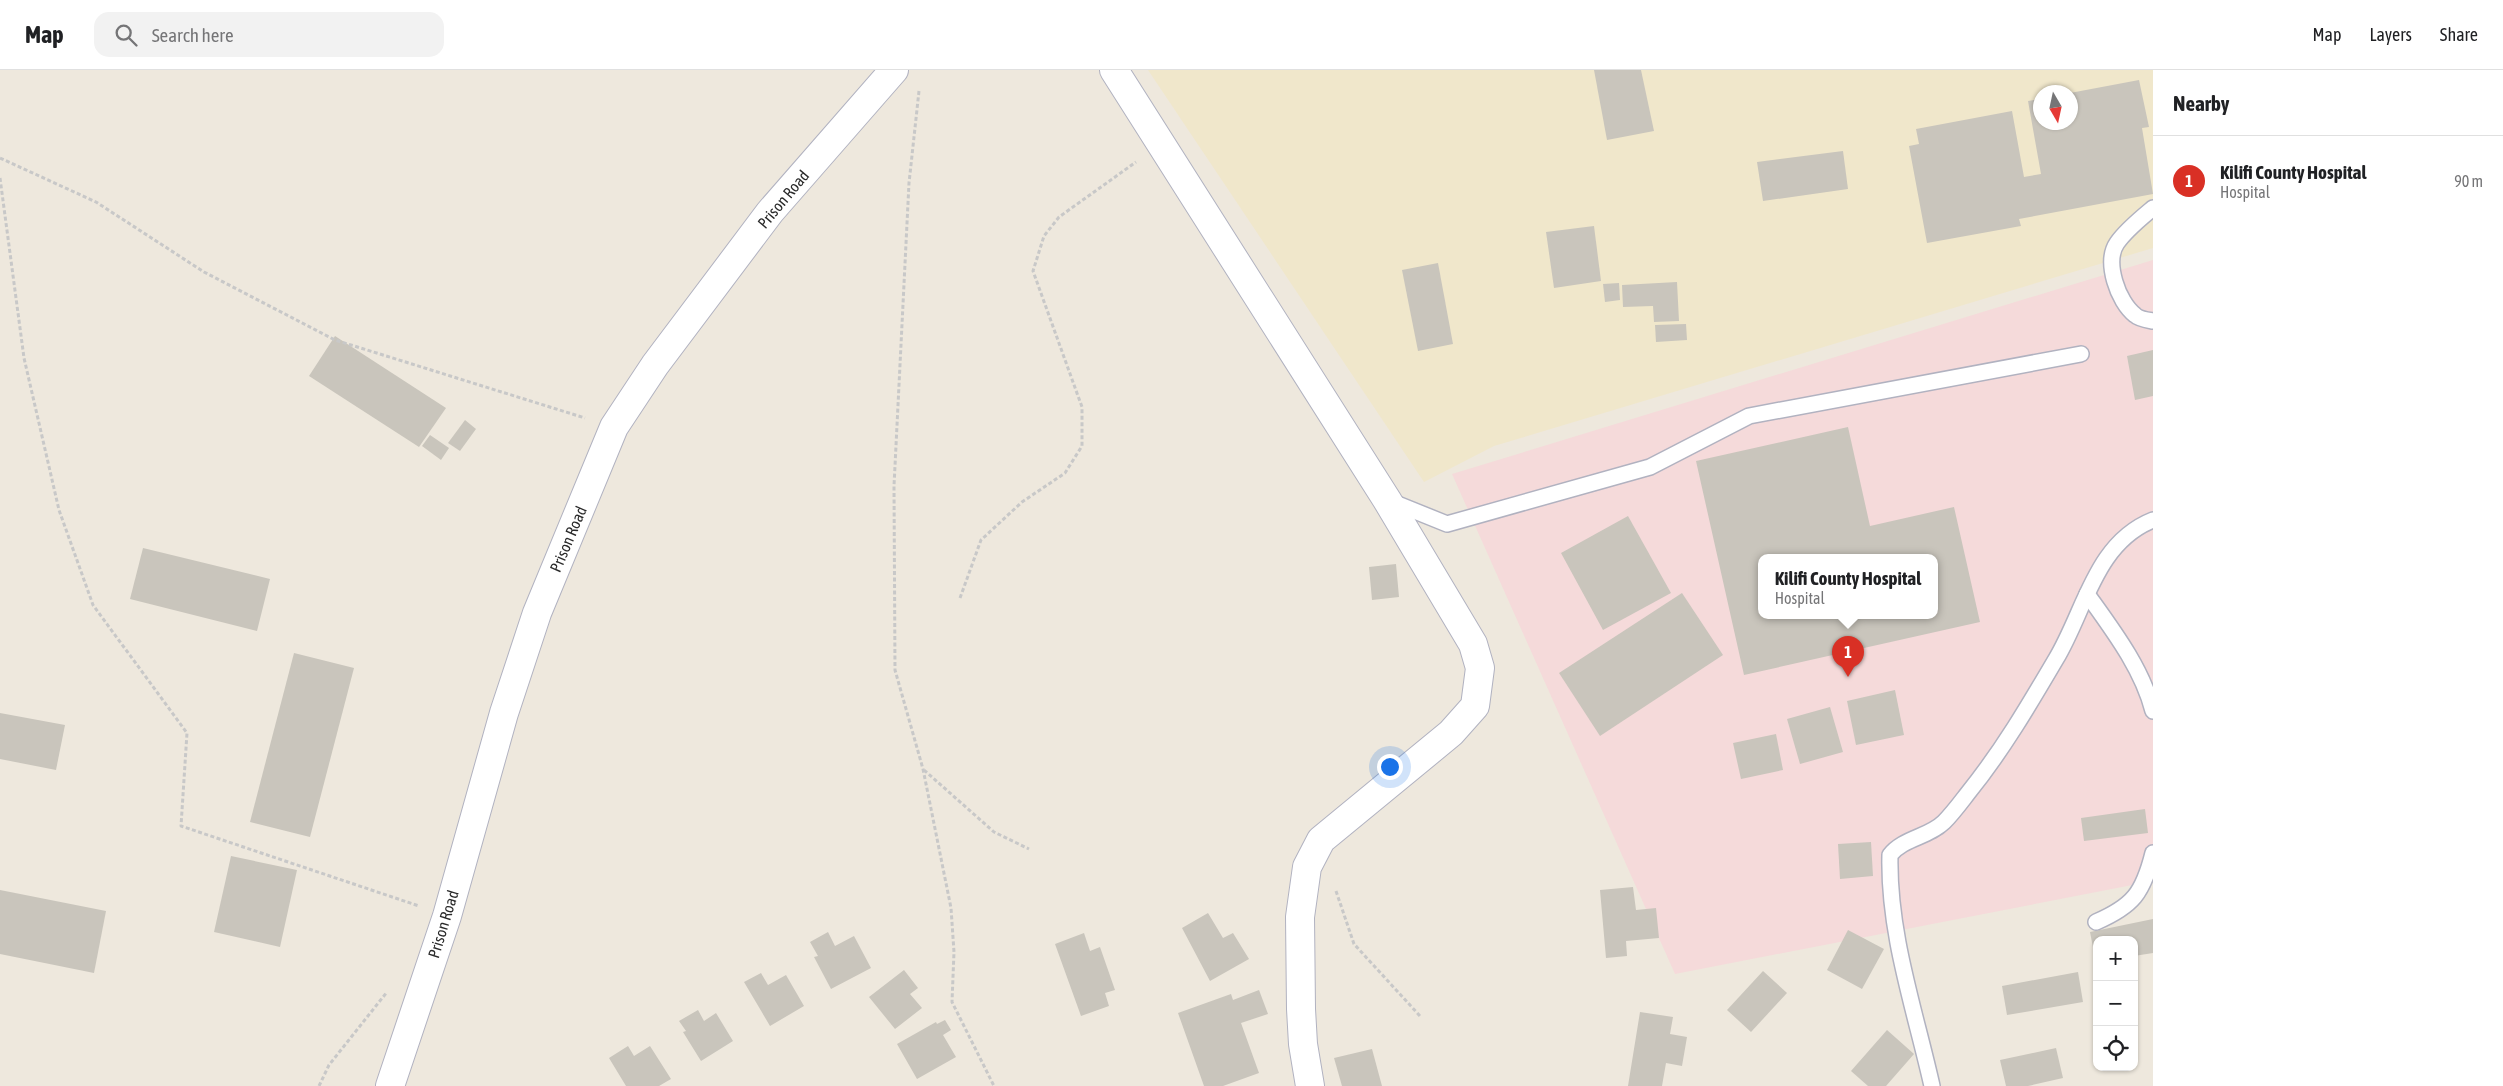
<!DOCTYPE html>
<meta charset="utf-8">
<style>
:root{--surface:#fff;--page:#f2f2f2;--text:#202124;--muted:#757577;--line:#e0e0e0;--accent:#d93025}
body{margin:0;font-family:"Asap Condensed",sans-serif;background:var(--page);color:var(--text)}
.controls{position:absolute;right:15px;bottom:15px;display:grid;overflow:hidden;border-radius:10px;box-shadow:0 1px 4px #0004}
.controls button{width:45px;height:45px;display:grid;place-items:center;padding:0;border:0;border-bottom:1px solid var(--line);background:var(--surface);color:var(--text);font:25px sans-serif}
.compass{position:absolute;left:2033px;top:15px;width:45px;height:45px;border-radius:50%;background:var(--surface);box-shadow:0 1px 4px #0004;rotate:171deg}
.you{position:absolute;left:1389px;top:696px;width:18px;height:18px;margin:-12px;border:4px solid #fff;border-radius:50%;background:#1a73e8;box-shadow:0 0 0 8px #1a73e833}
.badge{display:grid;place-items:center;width:32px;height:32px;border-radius:50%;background:var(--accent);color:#fff;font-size:16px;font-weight:700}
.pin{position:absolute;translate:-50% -41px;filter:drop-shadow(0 1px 2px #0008)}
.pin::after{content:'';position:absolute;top:26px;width:18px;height:15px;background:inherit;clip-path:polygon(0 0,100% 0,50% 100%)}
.popup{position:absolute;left:1758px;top:484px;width:180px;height:65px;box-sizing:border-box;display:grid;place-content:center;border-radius:10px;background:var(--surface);filter:drop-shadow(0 1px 4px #0005);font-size:16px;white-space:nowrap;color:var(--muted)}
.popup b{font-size:19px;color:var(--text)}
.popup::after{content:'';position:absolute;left:50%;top:100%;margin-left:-10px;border:10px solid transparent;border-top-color:var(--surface)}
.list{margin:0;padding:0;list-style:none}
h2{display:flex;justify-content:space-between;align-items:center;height:65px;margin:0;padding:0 20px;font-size:21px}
h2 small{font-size:16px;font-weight:400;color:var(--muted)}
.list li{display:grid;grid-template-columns:32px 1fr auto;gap:15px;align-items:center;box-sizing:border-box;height:90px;padding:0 20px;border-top:1px solid var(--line)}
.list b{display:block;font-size:19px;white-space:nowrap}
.list p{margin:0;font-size:16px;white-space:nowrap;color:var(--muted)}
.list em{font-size:16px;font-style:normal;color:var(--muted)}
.icon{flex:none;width:28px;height:28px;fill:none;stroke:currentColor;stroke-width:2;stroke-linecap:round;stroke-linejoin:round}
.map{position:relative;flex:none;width:2153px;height:1016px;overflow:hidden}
header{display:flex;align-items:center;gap:30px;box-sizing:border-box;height:70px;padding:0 25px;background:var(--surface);border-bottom:1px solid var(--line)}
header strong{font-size:24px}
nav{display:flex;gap:28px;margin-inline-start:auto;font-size:18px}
.search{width:350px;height:45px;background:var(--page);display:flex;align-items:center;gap:12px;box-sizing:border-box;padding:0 18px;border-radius:15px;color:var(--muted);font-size:19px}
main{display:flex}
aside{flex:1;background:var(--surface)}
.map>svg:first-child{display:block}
.education{fill:#f0e7cb;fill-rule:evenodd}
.medical{fill:#f5dada;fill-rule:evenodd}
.building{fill:#c9c5bc;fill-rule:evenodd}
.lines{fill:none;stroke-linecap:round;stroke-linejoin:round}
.service-casing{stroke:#b1b2c0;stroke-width:18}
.minor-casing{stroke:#b1b2c0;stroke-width:30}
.tertiary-casing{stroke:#b1b2c0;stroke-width:30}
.path{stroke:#c8c8c8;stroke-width:3;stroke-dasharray:4 2.5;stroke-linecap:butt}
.service{stroke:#fff;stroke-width:15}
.minor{stroke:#fff;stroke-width:28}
.tertiary{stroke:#fff;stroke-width:28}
.labels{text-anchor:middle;stroke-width:4.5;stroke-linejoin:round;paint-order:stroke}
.street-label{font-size:16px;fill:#2b2b2b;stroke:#fff}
</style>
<header>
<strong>Map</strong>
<div class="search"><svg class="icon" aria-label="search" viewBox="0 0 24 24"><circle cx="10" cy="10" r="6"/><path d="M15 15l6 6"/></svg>Search here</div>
<nav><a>Map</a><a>Layers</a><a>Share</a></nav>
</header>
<main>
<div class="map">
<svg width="2153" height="1016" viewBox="0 0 2153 1016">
<rect width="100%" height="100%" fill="#eee8dd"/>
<path class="education" d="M1148,0H2153V178L1494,376L1424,412ZM2040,22H2070V52H2040Z"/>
<path class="medical" d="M2153,190V811L1675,904L1452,404ZM1762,488H1934V546H1762Z"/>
<g class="building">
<path d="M1594,0H1641L1654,61L1607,70Z"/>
<path d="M2139,10L2149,57L2142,58L2153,124L2019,149L2021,156L1927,173L1909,76L1919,74L1916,59L2012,41L2024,107L2041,104L2028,31L2040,29V52H2070V23Z"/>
<path d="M1843,81L1848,119L1763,131L1757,92Z"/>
<path d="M1594,156L1601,211L1554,218L1546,162Z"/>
<path d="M1438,193L1453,274L1418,281L1402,200Z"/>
<path d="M1677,212L1679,251L1654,252L1653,236L1623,237L1622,215Z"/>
<path d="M1619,213L1620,230L1605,232L1603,214Z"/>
<path d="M1686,254L1687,270L1656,272L1655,255Z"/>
<path d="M335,266L446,338L419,377L309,306Z"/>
<path d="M2153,280V326L2135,330L2127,286Z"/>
<path d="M465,350L476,359L460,381L448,373Z"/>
<path d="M1848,357L1870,456L1954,437L1980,552L1744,605L1696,391ZM1762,488H1934V546H1762Z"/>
<path d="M430,365L449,378L441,390L422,376Z"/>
<path d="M1628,446L1671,523L1603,560L1561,483Z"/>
<path d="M143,478L270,509L257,561L130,529Z"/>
<path d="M1396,494L1399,527L1372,530L1369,497Z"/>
<path d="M1682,523L1723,585L1600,666L1559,603Z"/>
<path d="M294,583L354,598L310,767L250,752Z"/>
<path d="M1895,620L1904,665L1856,675L1847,631Z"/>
<path d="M1830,637L1843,682L1800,694L1787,649Z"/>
<path d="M0,643L65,655L56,700L0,689Z"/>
<path d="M1776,664L1783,700L1741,709L1733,673Z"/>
<path d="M2145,739L2148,763L2084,771L2081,748Z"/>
<path d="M1871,772L1873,806L1840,809L1838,774Z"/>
<path d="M231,786L297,800L280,877L214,862Z"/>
<path d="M1633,817L1636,840L1656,838L1659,868L1626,871L1627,886L1606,888L1600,820Z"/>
<path d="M0,820L106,841L94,903L0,884Z"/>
<path d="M1208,843L1223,868L1233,863L1249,889L1210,911L1182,858Z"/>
<path d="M2153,849V883L2134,886V870H2097L2096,893L2090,862Z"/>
<path d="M1848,860L1884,879L1862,919L1827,900Z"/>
<path d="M828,862L835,876L854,866L871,898L831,919L814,887L818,886L810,872Z"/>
<path d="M1084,863L1090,881L1100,877L1115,920L1105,923L1109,936L1081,946L1055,874Z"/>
<path d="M904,900L918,918L910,924L922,938L895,959L869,927Z"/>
<path d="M1763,901L1787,923L1751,962L1727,940Z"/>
<path d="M2078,902L2083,932L2007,945L2002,916Z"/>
<path d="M761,903L768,915L786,905L804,936L770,956L744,912Z"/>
<path d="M1259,920L1268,944L1241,953L1259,1003L1223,1016H1204L1178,943L1231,924L1233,930Z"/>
<path d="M698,940L704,951L716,943L733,971L701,991L683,962L686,961L679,951Z"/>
<path d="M1640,942L1673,947L1670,964L1687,967L1682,996L1666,993L1662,1016H1628Z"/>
<path d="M945,950L951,960L943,965L956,987L917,1009L897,974L936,952L937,954Z"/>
<path d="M1887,960L1914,984L1886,1016H1868L1851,1001Z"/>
<path d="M628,976L634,986L650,976L671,1009L659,1016H626L609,988Z"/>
<path d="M2056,978L2063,1008L2028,1016H2006L2000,990Z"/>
<path d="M1372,979L1382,1016H1342L1334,988Z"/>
</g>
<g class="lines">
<defs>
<g id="service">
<path d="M2153,138C2141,148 2126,160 2117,173C2104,192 2118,232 2135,245C2139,249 2147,250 2153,251"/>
<path d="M1390,431L1447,454L1650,397L1749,346L2081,284"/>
<path d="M2087,524C2112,559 2142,598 2153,641"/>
<path d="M2096,852C2133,836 2143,823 2153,783"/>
<path d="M1932,1016C1915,940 1888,863 1890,785C1903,768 1929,767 1944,752C1953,743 1961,732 1968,723C2002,681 2029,635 2056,589C2085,541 2095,473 2153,450"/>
</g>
<path id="minor" d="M1114,0L1387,430L1473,574L1480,598L1475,636L1451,663L1321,770L1307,797L1300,847L1301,939L1303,974L1310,1016"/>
<path id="tertiary" d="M390,1016L447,846L504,643L537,543L614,357L655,295L770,142L894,0"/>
</defs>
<use href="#service" class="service-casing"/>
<use href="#minor" class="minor-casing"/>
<use href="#tertiary" class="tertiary-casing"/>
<g class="path">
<path d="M919,21L909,113L894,416L895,600L923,699L951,838L954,882L952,932L994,1016"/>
<path d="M0,88L96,132L204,202L335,270L585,348"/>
<path d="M0,108L24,288L59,440L93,535L187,663L181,756L419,836"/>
<path d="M960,528L981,470L1022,432L1065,403L1082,376V337L1033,201L1044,166L1059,147L1136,92"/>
<path d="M924,700L994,762L1029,779"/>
<path d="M1336,821L1354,874L1420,946"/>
<path d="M319,1016L329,995L387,922"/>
</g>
<use href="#service" class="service"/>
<use href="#minor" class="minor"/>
<use href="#tertiary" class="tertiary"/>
</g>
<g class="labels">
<g class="street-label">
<text transform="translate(783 129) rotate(-50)" y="6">Prison Road</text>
<text transform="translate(568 469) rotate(-67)" y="6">Prison Road</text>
<text transform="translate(443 854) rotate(-73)" y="6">Prison Road</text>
</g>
</g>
</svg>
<div class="controls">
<button>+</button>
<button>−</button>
<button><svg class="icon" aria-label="locate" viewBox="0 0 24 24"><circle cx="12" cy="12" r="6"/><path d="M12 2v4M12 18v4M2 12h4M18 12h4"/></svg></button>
</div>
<svg class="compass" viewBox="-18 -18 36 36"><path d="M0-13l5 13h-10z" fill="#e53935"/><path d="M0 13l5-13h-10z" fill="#757577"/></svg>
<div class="you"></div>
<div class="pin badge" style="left:1848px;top:607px">1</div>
<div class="popup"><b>Kilifi County Hospital</b>Hospital</div>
</div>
<aside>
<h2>Nearby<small></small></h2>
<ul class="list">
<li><span class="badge">1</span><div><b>Kilifi County Hospital</b><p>Hospital</p></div><em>90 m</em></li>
</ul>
</aside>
</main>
